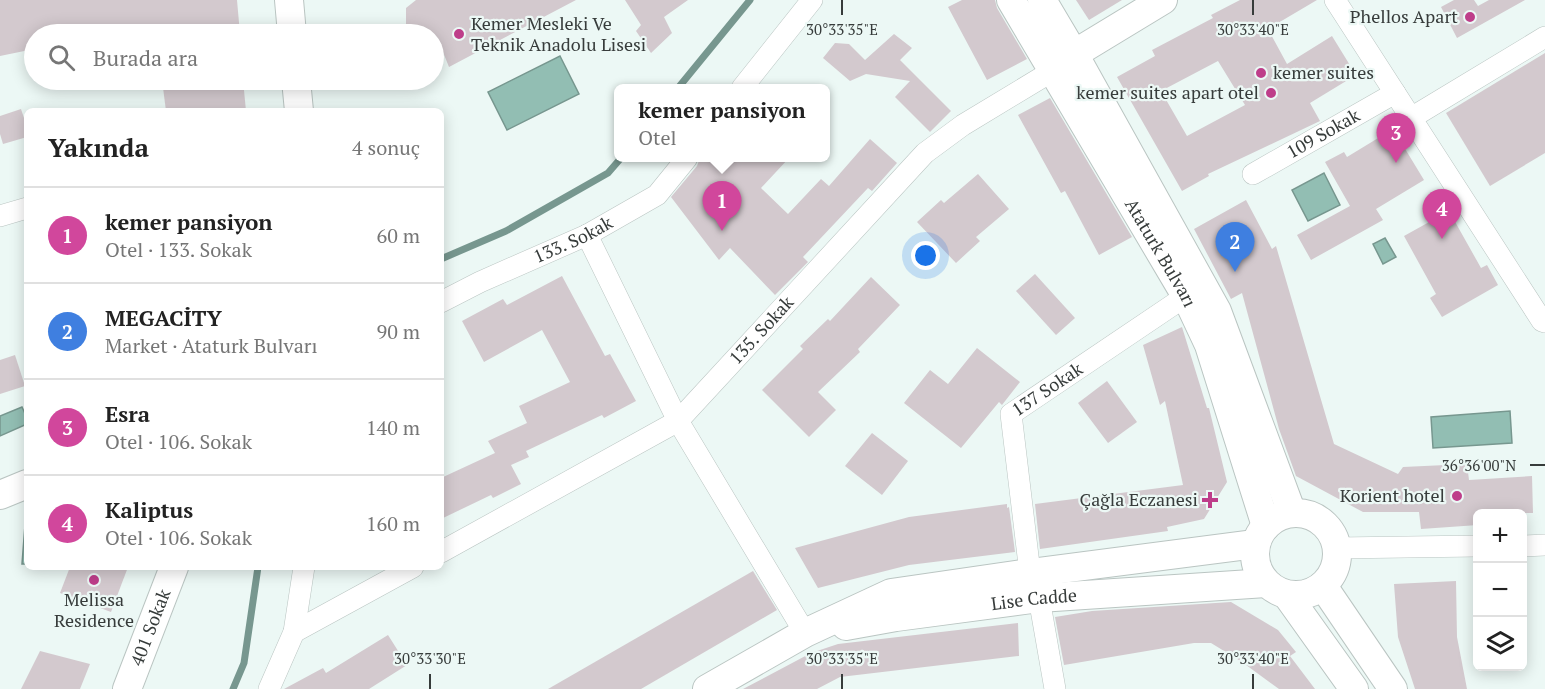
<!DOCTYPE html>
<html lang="tr">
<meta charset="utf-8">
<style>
:root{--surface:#fff;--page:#f2f2f2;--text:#222;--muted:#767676;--line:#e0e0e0;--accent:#be3e8a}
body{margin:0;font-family:"PT Serif",serif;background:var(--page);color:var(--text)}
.controls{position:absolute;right:18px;bottom:18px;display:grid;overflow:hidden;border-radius:9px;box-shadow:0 3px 15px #0003}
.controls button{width:54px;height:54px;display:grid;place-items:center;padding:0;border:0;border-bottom:2px solid var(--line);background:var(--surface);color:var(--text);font:30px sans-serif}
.you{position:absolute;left:926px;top:256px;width:21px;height:21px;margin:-15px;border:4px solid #fff;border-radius:50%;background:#1a73e8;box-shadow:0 0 0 9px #1a73e833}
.badge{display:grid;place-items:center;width:39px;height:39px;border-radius:50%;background:var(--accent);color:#fff;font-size:20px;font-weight:700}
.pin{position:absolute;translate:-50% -50px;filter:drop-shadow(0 2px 3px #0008)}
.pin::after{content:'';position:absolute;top:32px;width:21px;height:18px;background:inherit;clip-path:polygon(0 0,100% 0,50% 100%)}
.popup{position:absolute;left:614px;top:84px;width:216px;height:78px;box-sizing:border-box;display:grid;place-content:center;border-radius:9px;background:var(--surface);filter:drop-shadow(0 2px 4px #0005);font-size:20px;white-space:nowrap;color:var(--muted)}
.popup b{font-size:22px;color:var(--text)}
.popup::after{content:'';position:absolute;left:50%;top:100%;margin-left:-12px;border:12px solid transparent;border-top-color:var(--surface)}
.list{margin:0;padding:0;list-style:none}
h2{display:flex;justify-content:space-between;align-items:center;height:78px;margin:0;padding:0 24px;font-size:26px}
h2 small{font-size:20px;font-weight:400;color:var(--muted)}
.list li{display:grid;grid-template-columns:39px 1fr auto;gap:18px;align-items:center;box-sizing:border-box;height:96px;padding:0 24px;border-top:2px solid var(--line)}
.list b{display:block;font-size:22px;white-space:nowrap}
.list p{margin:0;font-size:20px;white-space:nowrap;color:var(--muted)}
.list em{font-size:20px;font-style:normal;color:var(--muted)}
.icon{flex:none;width:33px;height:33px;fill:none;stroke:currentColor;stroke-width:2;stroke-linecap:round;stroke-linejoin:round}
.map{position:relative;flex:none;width:1545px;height:689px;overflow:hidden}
.search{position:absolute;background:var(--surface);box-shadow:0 3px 15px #0003;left:24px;top:24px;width:420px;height:66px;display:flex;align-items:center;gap:15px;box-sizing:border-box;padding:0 21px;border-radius:33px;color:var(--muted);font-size:22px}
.panel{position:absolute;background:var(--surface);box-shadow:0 3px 15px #0003;left:24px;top:108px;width:420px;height:462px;border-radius:9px}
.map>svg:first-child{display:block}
.water{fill:#92beb3;stroke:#77978f;stroke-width:1.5}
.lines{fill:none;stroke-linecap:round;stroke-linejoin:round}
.stream{stroke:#77978f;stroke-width:7}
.building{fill:#d3c9ce;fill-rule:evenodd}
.street-casing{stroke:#bac5c2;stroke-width:22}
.secondary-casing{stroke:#bac5c2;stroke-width:30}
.street{stroke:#fff;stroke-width:21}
.secondary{stroke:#fff;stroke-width:28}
.ticks{fill:none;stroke:#373c3b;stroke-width:2}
.poi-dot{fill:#be3e8a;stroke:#ecf8f5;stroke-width:2}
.labels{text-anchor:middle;stroke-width:4.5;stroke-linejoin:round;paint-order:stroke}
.poi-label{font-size:18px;fill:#373c3b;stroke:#ecf8f5;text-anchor:end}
.street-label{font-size:18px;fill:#373c3b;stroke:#ecf8f5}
.ticks-label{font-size:15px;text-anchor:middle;fill:#373c3b;stroke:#ecf8f5;stroke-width:4.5;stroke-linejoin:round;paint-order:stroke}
</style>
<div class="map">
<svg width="1545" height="689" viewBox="0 0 1545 689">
<rect width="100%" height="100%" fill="#ecf8f5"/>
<g class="water">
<path d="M560,56L579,94L507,130L488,92Z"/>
<path d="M1324,173L1340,205L1308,221L1292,190Z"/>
<path d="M1385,238L1396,257L1383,264L1373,244Z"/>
<path d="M22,407L27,418V424L0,436V416Z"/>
<path d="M1510,411L1512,443L1433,448L1431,417Z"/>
<path d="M25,525H27V564H22Z"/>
</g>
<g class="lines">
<g class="stream">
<path d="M678,88L750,0"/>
<path d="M441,259L506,231L608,173L621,158"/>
<path d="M233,689L244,663L258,567"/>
</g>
</g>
<g class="building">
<path d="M0,0H237L240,34H34V49L0,56Z"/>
<path d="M416,0H576L449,67L443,52L434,50V34H406V8Z"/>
<path d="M625,0H688L664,17L672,33L651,53L636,31L641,25Z"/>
<path d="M962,0H995L997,8L1027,59L987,80L948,7Z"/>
<path d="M1076,0H1122L1089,20Z"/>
<path d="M1240,0H1317L1268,29L1287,64L1332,36L1356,75L1310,103L1320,121L1208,174L1209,176L1182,191L1117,77L1155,56L1152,50L1213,18L1211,15ZM1218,61L1245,105L1187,136L1161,91Z"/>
<path d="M1454,0H1474L1478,6L1489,0H1525L1457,38L1441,7Z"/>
<path d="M894,34L912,48L900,60L951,111L930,132L895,97L910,81L866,74L850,81L823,58L835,43L849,44L865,60Z"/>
<path d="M1545,53V153L1490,186L1446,113Z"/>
<path d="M162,80H243L246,111H166Z"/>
<path d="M1050,98L1132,237L1099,255L1065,191L1061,193L1018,115Z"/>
<path d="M21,109L27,127V137L3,144L0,134V116Z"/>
<path d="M1393,129L1424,180L1376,209L1383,220L1311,260L1297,235L1350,206L1325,162L1344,152L1347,157Z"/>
<path d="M870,139L897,163L872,191L868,188L803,257L808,262L775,295L730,248L719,260L671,197L697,166L700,158H789L761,188L788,214L821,179L829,186Z"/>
<path d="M978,174L1009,209L976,237L980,241L956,263L917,222L941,200L944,203Z"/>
<path d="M1246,200L1272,249L1276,246L1334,444L1398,474L1403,467L1467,464L1469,480L1532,476L1533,513H1478V525L1421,529L1419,512H1363L1296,476L1279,429L1242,293L1231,299L1194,229Z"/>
<path d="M1449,211L1481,268L1487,265L1498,285L1442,317L1430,298L1436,294L1404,236Z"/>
<path d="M1035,274L1075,318L1056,335L1016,291Z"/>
<path d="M562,276L605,356L610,354L636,401L604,418L602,415L526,451L529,457L511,465L521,484L493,498L491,495L441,519V478L495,453L488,441L527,423L519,406L570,382L542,330L484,362L462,321L503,299L507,305Z"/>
<path d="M871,277L900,305L858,349L860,352L818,392L836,410L809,437L762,390L803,349L800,346L828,319L830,321Z"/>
<path d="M1182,327L1207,408H1209L1227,482L1204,519L1167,527L1168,531L1040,549L1035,504L1183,485L1165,401L1160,405L1143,345Z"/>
<path d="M977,348L1020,382L1002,405L999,402L961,448L904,403L930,370L948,384Z"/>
<path d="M15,355L25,386L0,394V360Z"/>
<path d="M1107,381L1137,422L1108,443L1078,403Z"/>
<path d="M872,433L908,461L882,495L845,466Z"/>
<path d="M1007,504V508L1009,507L1015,552L909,565L818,588L795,548L909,517Z"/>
<path d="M70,567H128L111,612L60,593Z"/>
<path d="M753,571L777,610L641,689H548Z"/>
<path d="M1456,581L1457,637L1467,689H1415L1398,637L1394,584Z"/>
<path d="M1231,602L1278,630L1296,652L1290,656L1315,689H1279L1242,662L1211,643H1194L1064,665L1055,617L1092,611Z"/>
<path d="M1018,623L1019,656L840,677L817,689H743L811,653L838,644Z"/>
<path d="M388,635L407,665L369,689H284L323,668L326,673Z"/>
<path d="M40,651L90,664L80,689H21Z"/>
</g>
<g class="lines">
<defs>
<g id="street">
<path d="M1335,0L1542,321L1545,322"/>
<path d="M742,88L812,0"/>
<path d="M1411,118L1545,37"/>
<path id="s1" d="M1253,174L1395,93"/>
<path d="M0,216L27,208"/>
<path d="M587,235L678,421L805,633"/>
<path id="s2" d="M441,302L480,282L587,235L657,195L687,158"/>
<path d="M1522,546L1545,545"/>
<path d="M1337,548L1478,546"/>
<path id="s3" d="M441,552L678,421L925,153L963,125L1054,70"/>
<path id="s4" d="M1030,573L1011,414L1186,296"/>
<path d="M1039,598L1055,689"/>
<path d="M294,632L413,567"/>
<path d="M269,689L294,632L304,567"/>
</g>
<g id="secondary">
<path d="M289,0L292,34"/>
<path id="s5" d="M1011,0L1186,296L1209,345L1266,526"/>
<path d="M1042,0L1074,54L1217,311L1292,513"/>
<path d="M1074,54L1163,0"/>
<path d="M296,80L299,111"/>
<path d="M0,495L27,484"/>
<circle cx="1296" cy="554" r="41"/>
<path d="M1323,586L1393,689"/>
<path d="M1287,595L1354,689"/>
<path id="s6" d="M846,626L896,617L1039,598L1266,583"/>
<path id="s7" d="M127,689L174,567"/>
<path d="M707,689L805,633L891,593L1030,573L1255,544"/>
</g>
</defs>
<use href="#street" class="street-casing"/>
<use href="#secondary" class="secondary-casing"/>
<use href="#street" class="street"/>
<use href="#secondary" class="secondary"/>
</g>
<path class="ticks" d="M842,0V15M1253,0V15M1530,465H1545M430,674V689M842,674V689M1253,674V689"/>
<g class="poi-dot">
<circle cx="1470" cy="17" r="6"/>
<circle cx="459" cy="34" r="6"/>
<circle cx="1261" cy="73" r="6"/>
<circle cx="1271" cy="93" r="6"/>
<circle cx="1457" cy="496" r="6"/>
<path d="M1207 491h6v6h6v6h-6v6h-6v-6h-6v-6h6z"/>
<circle cx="94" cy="580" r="6"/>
</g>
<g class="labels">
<g class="poi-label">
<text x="1458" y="23">Phellos Apart</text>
<text x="471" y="30" text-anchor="start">Kemer Mesleki Ve<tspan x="471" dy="21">Teknik Anadolu Lisesi</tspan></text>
<text x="1273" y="79" text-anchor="start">kemer suites</text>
<text x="1259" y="99">kemer suites apart otel</text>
<text x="1445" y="502">Korient hotel</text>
<text x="1198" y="506">Çağla Eczanesi</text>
<text x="94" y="606" text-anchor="middle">Melissa<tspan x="94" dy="21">Residence</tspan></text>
</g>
<g class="street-label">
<text dy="6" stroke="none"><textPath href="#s1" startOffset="81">109 Sokak</textPath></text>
<text dy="6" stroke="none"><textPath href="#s2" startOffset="146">133. Sokak</textPath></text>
<text dy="6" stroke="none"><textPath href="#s5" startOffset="294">Ataturk Bulvarı</textPath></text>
<text dy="6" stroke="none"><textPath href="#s3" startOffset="394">135. Sokak</textPath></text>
<text dy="6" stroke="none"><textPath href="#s4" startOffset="204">137 Sokak</textPath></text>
<text dy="6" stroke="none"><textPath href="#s6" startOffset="190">Lise Cadde</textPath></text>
<text dy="6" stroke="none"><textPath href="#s7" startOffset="66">401 Sokak</textPath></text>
</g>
</g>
<g class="ticks-label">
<text x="842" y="35">30°33'35"E</text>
<text x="1253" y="35">30°33'40"E</text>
<text x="1479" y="471">36°36'00"N</text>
<text x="430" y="664">30°33'30"E</text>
<text x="842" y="664">30°33'35"E</text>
<text x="1253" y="664">30°33'40"E</text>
</g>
</svg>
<div class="controls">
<button>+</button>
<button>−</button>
<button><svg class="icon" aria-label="layers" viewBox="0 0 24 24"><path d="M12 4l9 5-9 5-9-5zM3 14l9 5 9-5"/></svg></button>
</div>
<div class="you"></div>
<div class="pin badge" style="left:722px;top:231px;background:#d1479c">1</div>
<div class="popup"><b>kemer pansiyon</b>Otel</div>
<div class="pin badge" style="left:1235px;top:272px;background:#3f7fe0">2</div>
<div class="pin badge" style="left:1396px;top:163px;background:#d1479c">3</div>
<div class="pin badge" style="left:1442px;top:239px;background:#d1479c">4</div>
<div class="search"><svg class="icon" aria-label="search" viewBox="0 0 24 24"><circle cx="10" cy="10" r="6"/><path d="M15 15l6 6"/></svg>Burada ara</div>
<section class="panel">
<h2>Yakında<small>4 sonuç</small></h2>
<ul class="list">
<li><span class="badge" style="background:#d1479c">1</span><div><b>kemer pansiyon</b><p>Otel · 133. Sokak</p></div><em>60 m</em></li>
<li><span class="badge" style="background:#3f7fe0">2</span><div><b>MEGACİTY</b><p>Market · Ataturk Bulvarı</p></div><em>90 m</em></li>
<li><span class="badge" style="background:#d1479c">3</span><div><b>Esra</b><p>Otel · 106. Sokak</p></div><em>140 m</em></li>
<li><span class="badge" style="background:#d1479c">4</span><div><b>Kaliptus</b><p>Otel · 106. Sokak</p></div><em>160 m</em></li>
</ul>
</section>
</div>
